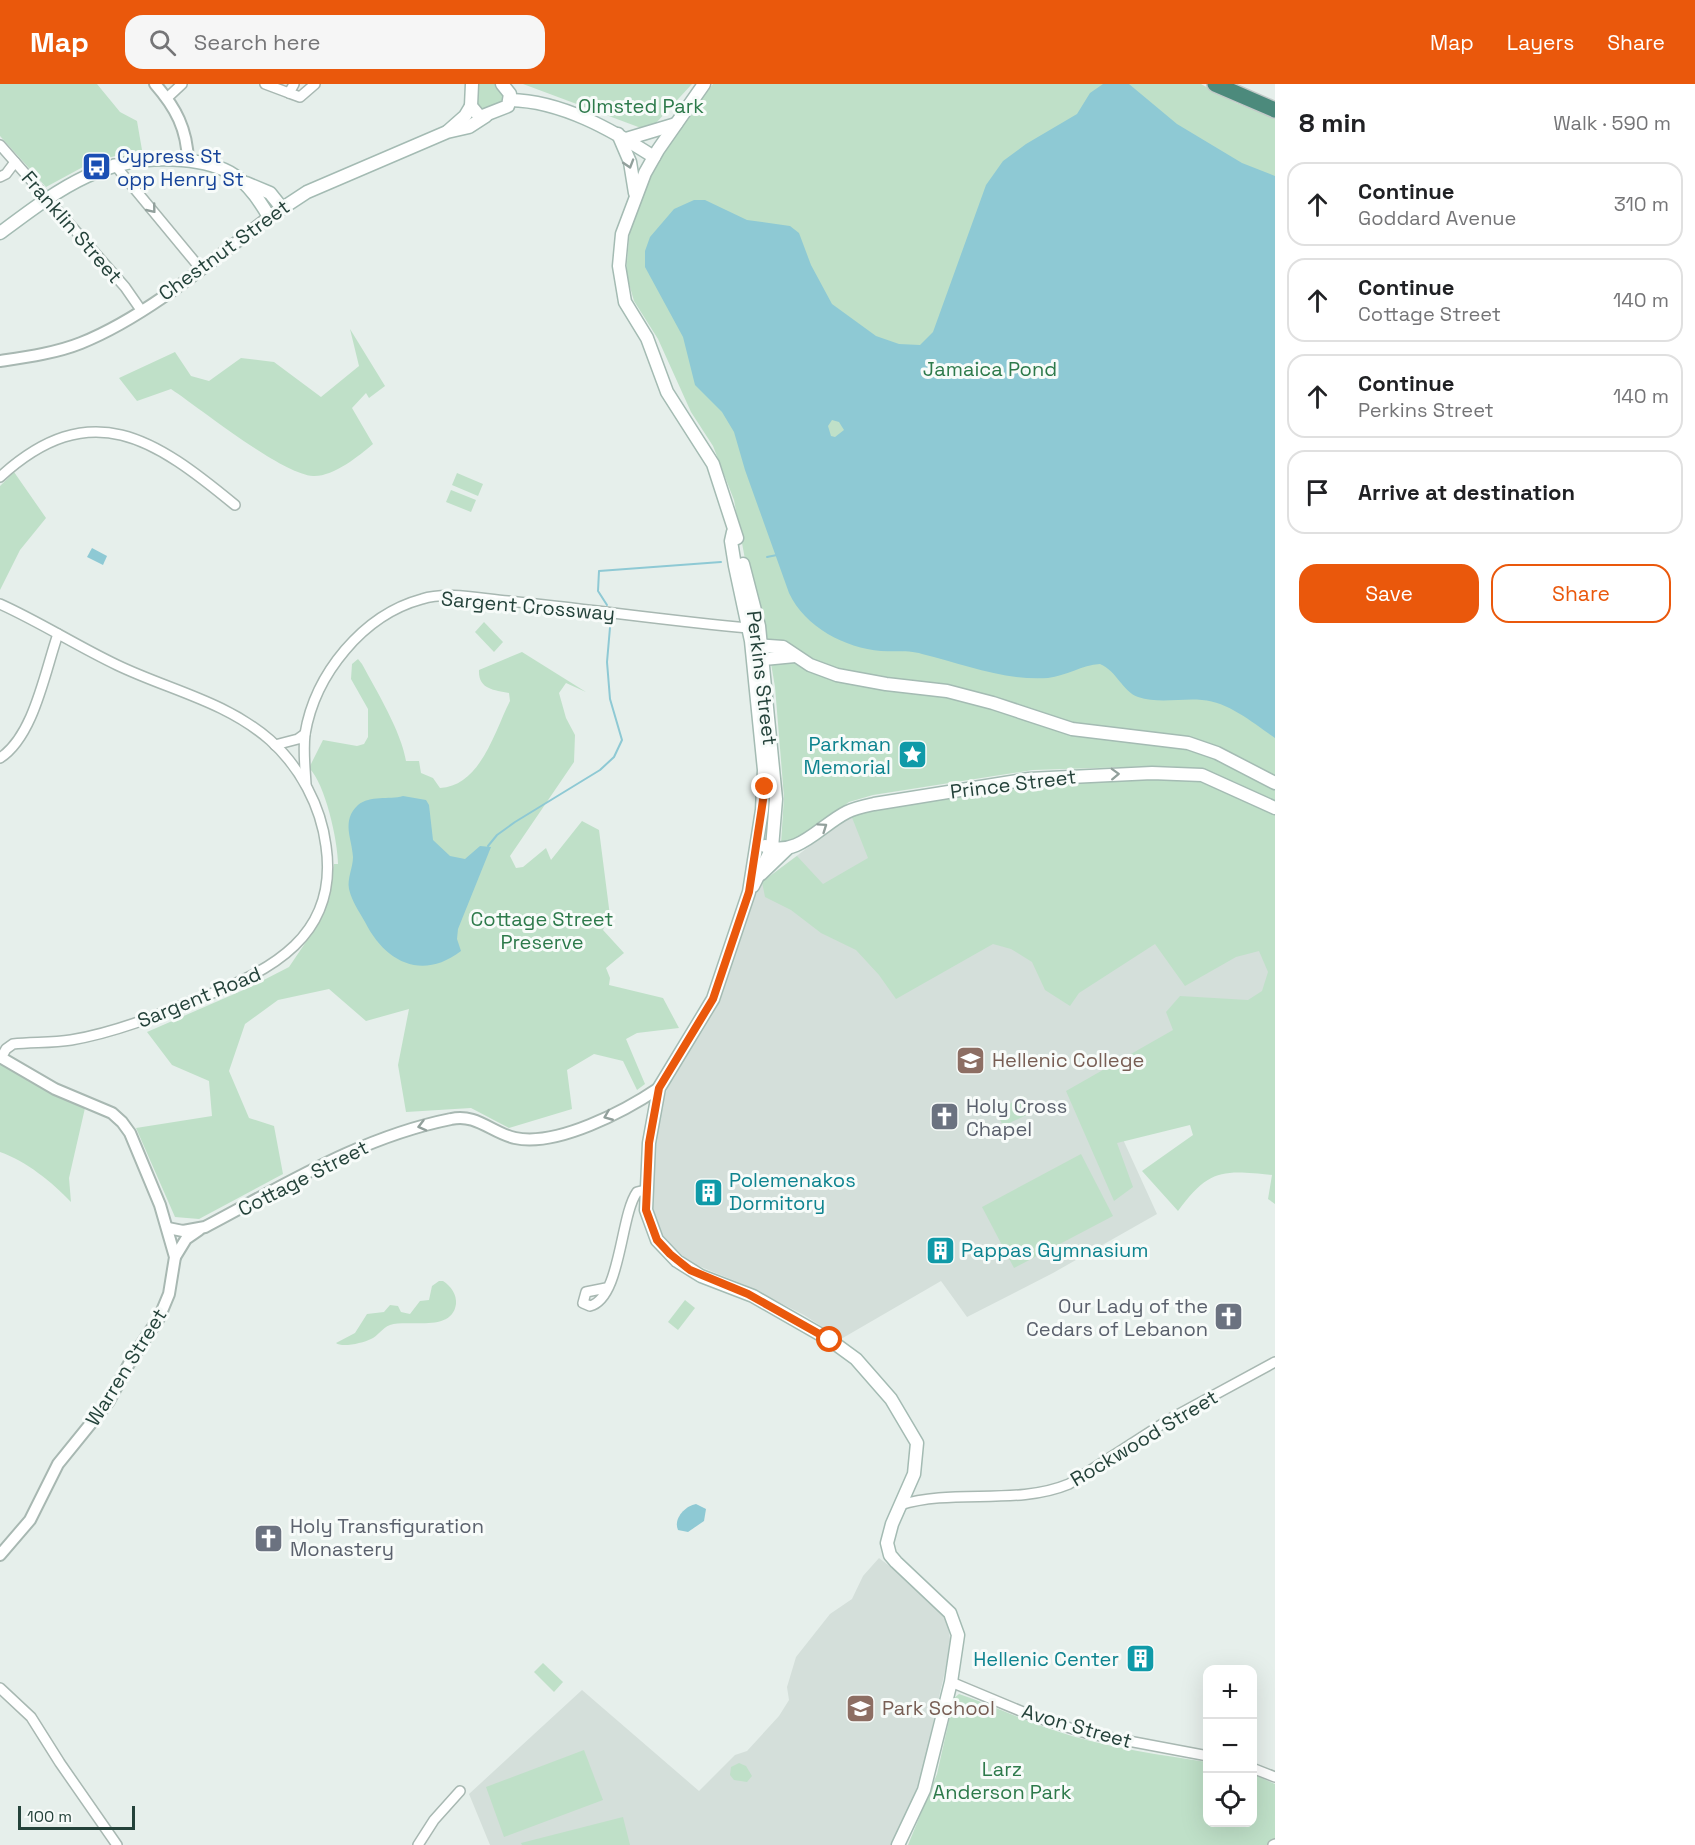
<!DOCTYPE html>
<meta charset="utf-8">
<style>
:root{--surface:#fff;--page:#f6f6f6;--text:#202124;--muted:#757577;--line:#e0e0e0;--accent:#ea580c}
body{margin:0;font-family:"Space Grotesk",sans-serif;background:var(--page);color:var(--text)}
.controls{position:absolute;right:18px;bottom:18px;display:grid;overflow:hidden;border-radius:12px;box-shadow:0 6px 24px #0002}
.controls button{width:54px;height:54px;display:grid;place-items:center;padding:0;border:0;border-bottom:2px solid var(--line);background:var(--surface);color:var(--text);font:30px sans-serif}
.scale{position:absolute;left:18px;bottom:15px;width:117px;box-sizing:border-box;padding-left:6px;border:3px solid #24423a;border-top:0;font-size:16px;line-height:21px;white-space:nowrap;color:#24423a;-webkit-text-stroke:4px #f7fbf9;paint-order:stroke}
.stop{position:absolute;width:18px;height:18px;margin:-14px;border:4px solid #ea580c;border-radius:50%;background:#fff}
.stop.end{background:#ea580c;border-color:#fff;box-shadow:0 2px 6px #0008}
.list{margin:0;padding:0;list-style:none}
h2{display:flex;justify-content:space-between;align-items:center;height:78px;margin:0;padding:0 24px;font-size:26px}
h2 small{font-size:20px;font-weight:400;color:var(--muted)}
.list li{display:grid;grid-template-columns:39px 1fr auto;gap:18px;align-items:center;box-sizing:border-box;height:84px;margin:0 12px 12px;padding:0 12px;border:2px solid var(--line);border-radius:18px}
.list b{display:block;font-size:22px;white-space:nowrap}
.list p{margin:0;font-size:20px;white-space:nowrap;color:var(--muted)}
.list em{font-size:20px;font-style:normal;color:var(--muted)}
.actions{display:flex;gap:12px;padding:18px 24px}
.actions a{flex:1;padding:14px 0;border:2px solid var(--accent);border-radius:18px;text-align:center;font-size:21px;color:var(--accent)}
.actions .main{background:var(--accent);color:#fff}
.icon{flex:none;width:33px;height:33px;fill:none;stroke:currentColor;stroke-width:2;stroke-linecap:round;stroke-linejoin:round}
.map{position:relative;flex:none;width:1275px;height:1761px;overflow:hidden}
header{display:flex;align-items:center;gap:36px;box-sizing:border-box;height:84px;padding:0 30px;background:var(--accent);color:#fff}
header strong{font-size:28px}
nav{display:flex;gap:33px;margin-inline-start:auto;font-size:21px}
.search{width:420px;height:54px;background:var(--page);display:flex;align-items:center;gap:15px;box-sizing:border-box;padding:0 21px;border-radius:18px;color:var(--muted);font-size:22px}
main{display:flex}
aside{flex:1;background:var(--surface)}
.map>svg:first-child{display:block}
.built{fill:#d4dfda}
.green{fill:#bfe0c8}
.water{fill:#8ec9d4;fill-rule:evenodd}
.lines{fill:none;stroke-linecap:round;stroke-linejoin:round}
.stream{stroke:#8ec9d4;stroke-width:2}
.minor-casing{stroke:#a8b8b2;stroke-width:12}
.tertiary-casing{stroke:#a8b8b2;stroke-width:14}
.secondary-casing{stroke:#a4bbb3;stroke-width:15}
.trunk-casing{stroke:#c2cac8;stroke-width:18}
.minor{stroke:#fff;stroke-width:9}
.tertiary{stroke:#fff;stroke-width:10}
.secondary{stroke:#fff;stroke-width:12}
.trunk{stroke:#4c8a7c;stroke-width:15}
.oneway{stroke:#92a09c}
.route{stroke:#ea580c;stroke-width:8}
.labels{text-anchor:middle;stroke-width:6;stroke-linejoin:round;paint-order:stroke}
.park-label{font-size:20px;fill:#2d7a4b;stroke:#f7fbf9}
.transit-label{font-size:20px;fill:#164399;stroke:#f7fbf9;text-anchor:start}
.street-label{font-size:20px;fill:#24423a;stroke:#f7fbf9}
.culture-label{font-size:20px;fill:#0d838f;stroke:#f7fbf9;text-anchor:end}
.education-label{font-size:20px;fill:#785e54;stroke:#f7fbf9;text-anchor:start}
.worship-label{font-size:20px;fill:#5b616d;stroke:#f7fbf9;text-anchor:start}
</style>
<header>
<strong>Map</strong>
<div class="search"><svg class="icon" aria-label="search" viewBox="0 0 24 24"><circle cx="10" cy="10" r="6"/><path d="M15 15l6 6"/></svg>Search here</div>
<nav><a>Map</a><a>Layers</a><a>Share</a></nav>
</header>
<main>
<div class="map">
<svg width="1275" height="1761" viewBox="0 0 1275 1761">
<rect width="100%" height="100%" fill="#e6efeb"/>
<g class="built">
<path d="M851,731L1275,830V964L1110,1027L1157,1130L1053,1189L967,1233L941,1197L841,1255L804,1231L745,1201L689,1178L663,1152L651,1124V1097L659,1030L667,1005L717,918L750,817L762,798Z"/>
<path d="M879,1474L916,1502L941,1527L947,1536L951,1561L920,1696L902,1742L891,1761H490L469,1710L582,1606L699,1707L735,1671L747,1667L779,1632L789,1616L787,1603L796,1573L830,1530L852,1515L863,1492Z"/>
</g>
<g class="green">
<path d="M0,0H97L120,28L137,37L142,66L94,77L46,103L0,52Z"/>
<path d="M479,0H495L504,10L502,20L483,28L477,21Z"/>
<path d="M523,0H692L655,40L641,44Z"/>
<path d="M713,0H1201L1236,19L1275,34V718L1235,698L1193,684L1159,682L1033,686L873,711L849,718L801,755L781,759L784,713L775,603L764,538L747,486L734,416L713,362L691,328L658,255L634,217L626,189L630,144L643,105L669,59Z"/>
<path d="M350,245L385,302L369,314L366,309L352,324L373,360C359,372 333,393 313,392C281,390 201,325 171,305L137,317L119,294L175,268L191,292L209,297L241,274L274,278L321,313L359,282Z"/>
<path d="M14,388L46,434L20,466L0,506V402Z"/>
<path d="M457,389L483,400L478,412L452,401Z"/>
<path d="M451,406L476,416L471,428L446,418Z"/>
<path d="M484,538L503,558L494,568L475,548Z"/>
<path d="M522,568L586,608L566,599L559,609L566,634L575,651L574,678L510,772L516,784L523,783L546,764L551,776L582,737L599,746L610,832L603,846L624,869L606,884L610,894L609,901L663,914L679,944L637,949L626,955L645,1000L637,1006L623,977L594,970L567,986L572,1025L509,1044L471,1024L406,1028L398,981L409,925L366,937L329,905L278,916L245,940L229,987L249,1034L274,1042L283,1090L199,1135L175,1133L136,1044L212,1032L209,997L172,981L147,948L248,904L289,883L314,846L328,815L334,780H338C338,757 325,699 309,684L323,656L357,662L364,660L368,653V625L351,595L352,580L358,575L362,580C377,608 401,647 406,677H419L421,689L433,694L440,704C481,702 495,646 510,617L509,609C494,606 478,605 479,586Z"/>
<path d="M1162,692L1206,698L1275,728V1120L1268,1115L1272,1091C1222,1086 1209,1085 1178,1127L1142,1087L1193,1051L1190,1041L1117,1059L1133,1103L1114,1117L1066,1007L1173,946L1166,928L1180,912L1248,916L1262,907L1268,888L1259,867L1236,873L1185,902L1155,860L1079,909L1070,922L1045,906L1032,878L1011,865L993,860L896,915L879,891L856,866L821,849L791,826L765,813L762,798L797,772L823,800L868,774L851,731L1037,699Z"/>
<path d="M0,979L36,1000L85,1024L69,1094L71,1118C52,1098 26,1077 0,1068Z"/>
<path d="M1024,1012L1033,1028L1003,1042L996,1027Z"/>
<path d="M1081,1070L1113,1132L1014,1184L982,1123Z"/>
<path d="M439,1197H443C451,1202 457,1211 456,1220C452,1249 408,1235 390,1241C382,1244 378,1252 371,1255C363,1259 342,1264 336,1259L355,1249L367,1230L384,1228L390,1221L398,1222L401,1228L410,1230L420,1217L429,1216L432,1202Z"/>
<path d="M685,1216L695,1224L678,1246L668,1238Z"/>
<path d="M543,1579L563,1598L554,1608L534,1588Z"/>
<path d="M959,1610C997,1623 1033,1641 1072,1652C1116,1665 1162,1671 1207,1678L1208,1738H1252L1253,1690L1275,1700V1761H908L937,1690L954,1614Z"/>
<path d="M584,1666L603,1716L504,1753L486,1703Z"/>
<path d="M739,1679L746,1682L752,1692L747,1698L734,1696L730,1691L731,1683Z"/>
<path d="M623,1733L630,1761H522L521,1759Z"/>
</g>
<g class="water">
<path d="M1103,0H1129L1177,40L1242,79L1275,92V654C1253,639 1229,618 1202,616C1181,614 1159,620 1138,613C1122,607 1117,587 1100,580C1082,581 1066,592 1048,594C1005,597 963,580 922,570C910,566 895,568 881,567C845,564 805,543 789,509L745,386L734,348L722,328L695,301L683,253L645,183V167L650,153L674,125L694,116H705L747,136L790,142L799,149L811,181L832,220L876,252L899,260L920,261L933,248L986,101L1003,77L1026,60L1077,30L1090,9ZM832,336L839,338L844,346L835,353L831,352L828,342Z"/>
<path d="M92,464L107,472L103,481L87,473Z"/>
<path d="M403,712L426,716L429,721L433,756L450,772L465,775L480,762L491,763L458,845L457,855L461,867C422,897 385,878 365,838C359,827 352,818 349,805C347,794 353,784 353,773C352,754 341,737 358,721C370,711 389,716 403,712Z"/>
<path d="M696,1420L706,1425L704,1437L688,1448L678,1446C673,1435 685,1422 696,1420Z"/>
</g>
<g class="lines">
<g class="stream">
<path d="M767,473L777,471"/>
<path d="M607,521L598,507L599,487L721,478"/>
<path d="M488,762L497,751L515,738L600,686L614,673L622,656L610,615L607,578L611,532"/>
</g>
<defs>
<g id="minor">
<path d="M265,0L289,9"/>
<path d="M294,0L289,9L300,13L315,0"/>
<path d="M167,14L182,0"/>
<path d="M0,61L125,203L141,226"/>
<path d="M114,80L200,184"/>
<path d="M0,93L6,90L15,78"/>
<path d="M0,393C91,310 155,355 235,421"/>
<path d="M0,520C40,538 77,562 117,581C169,606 225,617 270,656C300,683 321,722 326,762C339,852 271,887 200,914C158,931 117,948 71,956C52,959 32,958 13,960L6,965L1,974"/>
<path d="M275,661L298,655L305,650"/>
<path d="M0,674C34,652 45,587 58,550"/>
<path d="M306,700C305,683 303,667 305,650C315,590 363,531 422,515C447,507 482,515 508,517C589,525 669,537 749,544"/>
<path d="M606,1204L586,1208L583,1219L590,1222C621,1214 620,1132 637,1108L645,1106"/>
<path d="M900,1421C954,1404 1016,1422 1069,1400L1170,1335L1275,1278"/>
<path d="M951,1598L1035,1633L1086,1649L1208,1672"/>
<path d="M0,1604L31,1633L60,1679L117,1761"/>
<path d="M1252,1684L1275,1693"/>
<path d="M418,1761L434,1736L460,1707"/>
<path d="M1273,1761L1275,1760"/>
</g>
<g id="tertiary">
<path d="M155,0C176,24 187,45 188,77"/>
<path d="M0,277C27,273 56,269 81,259C146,233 213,176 269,133"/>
<path d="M0,973L55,1005L112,1029L122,1038L130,1049L160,1121L175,1173L169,1210L159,1234L131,1276L109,1317L58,1380L30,1436L0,1471"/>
<path d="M168,1144L183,1147L205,1143C285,1101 361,1053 451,1035C476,1029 492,1049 515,1054C557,1063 625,1027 659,1004"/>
<path d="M175,1173L186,1155L199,1146"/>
</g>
<g id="secondary">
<path d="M472,0L471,22L480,33L508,22L510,10L502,0"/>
<path d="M704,0L658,66L645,89L622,150L619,182L625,218L647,254L667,308L713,380L737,454"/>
<path d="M510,16C562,17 612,46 654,73"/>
<path d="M448,47L465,32L471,22"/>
<path d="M618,50L630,78L635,109"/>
<path d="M626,55L676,40"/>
<path d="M246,99L270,109L282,124"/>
<path d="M0,149C59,105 105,69 182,76C228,80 247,94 269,133L307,108L447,48L469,43L486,32"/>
<path d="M733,448L731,457L735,482L751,557L764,686L762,726L749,808L713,915L659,1004L649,1059L646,1126L657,1156L677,1177L701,1192L753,1212L830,1256L856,1275L891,1315L917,1359L914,1390L892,1440L887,1459L890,1471L896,1478L950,1529L958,1551L951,1598L924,1706L898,1761"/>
<path d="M743,480L759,542L776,715L772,764L753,802"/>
<path d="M753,561L783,563L810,581L837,591L886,600L947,607L993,619L1072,645L1188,659L1217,669L1275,699"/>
<path d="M754,576L795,572"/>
<path d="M765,762C798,774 819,742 847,728C855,724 865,722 874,720L1029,695L1152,689L1202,691L1275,724"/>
<path d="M761,790L787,765"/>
</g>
<path id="trunk" d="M1215,0L1275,26"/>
</defs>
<use href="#minor" class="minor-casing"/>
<use href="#tertiary" class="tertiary-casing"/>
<use href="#secondary" class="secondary-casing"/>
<use href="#trunk" class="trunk-casing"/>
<use href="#minor" class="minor"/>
<use href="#tertiary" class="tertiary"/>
<use href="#secondary" class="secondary"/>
<use href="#trunk" class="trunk"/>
</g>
<defs><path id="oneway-chevron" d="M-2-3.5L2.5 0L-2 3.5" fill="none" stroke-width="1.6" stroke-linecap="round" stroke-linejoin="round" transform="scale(1.5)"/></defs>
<g class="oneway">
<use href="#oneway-chevron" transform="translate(629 80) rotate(73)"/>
<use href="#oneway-chevron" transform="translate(152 125) rotate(51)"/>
<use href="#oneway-chevron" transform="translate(1115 690) rotate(-2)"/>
<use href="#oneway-chevron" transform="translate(823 743) rotate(-35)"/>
<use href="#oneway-chevron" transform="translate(608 1032) rotate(158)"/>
<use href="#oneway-chevron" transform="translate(422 1042) rotate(165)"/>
</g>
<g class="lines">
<path class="route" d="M765,703L749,808L713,915L659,1004L649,1059L646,1126L657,1156L670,1170L690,1186L748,1210L830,1256"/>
</g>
<defs>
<symbol id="bus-square" viewBox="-11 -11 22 22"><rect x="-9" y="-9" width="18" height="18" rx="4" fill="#1a4fb4" stroke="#f7fbf9"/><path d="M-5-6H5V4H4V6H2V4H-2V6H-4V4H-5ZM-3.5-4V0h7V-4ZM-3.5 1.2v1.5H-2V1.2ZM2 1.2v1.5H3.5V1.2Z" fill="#fff"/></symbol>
<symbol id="sight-square" viewBox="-11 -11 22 22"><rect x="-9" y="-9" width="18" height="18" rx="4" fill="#0f9aa8" stroke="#f7fbf9"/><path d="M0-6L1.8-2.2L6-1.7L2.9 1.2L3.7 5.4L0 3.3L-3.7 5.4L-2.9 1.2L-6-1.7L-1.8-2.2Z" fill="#fff"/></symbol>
<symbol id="university-square" viewBox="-11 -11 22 22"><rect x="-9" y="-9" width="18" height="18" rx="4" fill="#8d6e63" stroke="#f7fbf9"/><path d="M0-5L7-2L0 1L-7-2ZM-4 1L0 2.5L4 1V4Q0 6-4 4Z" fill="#fff"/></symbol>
<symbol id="church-square" viewBox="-11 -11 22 22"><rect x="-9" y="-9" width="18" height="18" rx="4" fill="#6b7280" stroke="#f7fbf9"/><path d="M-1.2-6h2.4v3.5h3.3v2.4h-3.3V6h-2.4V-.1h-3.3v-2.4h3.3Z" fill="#fff"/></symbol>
<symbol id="building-square" viewBox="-11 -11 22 22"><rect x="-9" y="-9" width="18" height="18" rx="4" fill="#0f9aa8" stroke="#f7fbf9"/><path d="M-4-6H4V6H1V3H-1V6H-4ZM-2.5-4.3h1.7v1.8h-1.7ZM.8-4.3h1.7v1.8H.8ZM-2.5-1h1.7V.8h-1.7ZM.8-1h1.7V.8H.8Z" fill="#fff"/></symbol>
<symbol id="school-square" viewBox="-11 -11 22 22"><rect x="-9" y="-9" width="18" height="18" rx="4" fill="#8d6e63" stroke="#f7fbf9"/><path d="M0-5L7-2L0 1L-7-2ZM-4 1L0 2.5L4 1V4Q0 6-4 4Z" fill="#fff"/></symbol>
</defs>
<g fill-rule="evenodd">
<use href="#bus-square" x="80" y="66" width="33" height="33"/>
<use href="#sight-square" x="896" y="654" width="33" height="33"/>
<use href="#university-square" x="954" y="960" width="33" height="33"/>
<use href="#church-square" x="928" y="1016" width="33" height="33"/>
<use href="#building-square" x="692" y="1092" width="33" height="33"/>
<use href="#building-square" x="924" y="1150" width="33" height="33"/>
<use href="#church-square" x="1212" y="1216" width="33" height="33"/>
<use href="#church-square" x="252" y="1438" width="33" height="33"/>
<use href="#building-square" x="1124" y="1558" width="33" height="33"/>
<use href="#school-square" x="844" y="1608" width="33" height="33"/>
</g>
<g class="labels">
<g class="park-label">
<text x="641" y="29">Olmsted Park</text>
<text x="990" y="292">Jamaica Pond</text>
<text x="542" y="842">Cottage Street<tspan x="542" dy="23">Preserve</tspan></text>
<text x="1002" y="1692">Larz<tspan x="1002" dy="23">Anderson Park</tspan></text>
</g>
<g class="transit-label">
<text x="117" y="79">Cypress St<tspan x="117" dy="23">opp Henry St</tspan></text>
</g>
<g class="street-label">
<text transform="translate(72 143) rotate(49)" y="7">Franklin Street</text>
<text transform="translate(224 166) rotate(-36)" y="7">Chestnut Street</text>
<text transform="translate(528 522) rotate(5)" y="7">Sargent Crossway</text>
<text transform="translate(762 594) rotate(83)" y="7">Perkins Street</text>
<text transform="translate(1013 700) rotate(-7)" y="7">Prince Street</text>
<text transform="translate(199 913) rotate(-22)" y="7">Sargent Road</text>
<text transform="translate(303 1094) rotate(-27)" y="7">Cottage Street</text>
<text transform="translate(126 1283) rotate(-58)" y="7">Warren Street</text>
<text transform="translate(1144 1354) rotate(-31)" y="7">Rockwood Street</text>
<text transform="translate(1077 1642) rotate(16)" y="7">Avon Street</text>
</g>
<g class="culture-label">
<text x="891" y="667">Parkman<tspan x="891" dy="23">Memorial</tspan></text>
<text x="729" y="1103" text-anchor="start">Polemenakos<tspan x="729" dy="23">Dormitory</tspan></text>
<text x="961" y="1173" text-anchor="start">Pappas Gymnasium</text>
<text x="1119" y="1582">Hellenic Center</text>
</g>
<g class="education-label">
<text x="992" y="983">Hellenic College</text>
<text x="882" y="1631">Park School</text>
</g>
<g class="worship-label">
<text x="966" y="1029">Holy Cross<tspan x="966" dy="23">Chapel</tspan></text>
<text x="1208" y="1229" text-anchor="end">Our Lady of the<tspan x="1208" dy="23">Cedars of Lebanon</tspan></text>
<text x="290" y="1449">Holy Transfiguration<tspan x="290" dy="23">Monastery</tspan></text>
</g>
</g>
</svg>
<div class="controls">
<button>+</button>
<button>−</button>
<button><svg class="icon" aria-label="locate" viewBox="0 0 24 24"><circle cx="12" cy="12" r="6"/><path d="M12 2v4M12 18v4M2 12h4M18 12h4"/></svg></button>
</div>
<div class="scale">100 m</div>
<div class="stop" style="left:830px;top:1256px"></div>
<div class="stop end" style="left:765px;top:703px"></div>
</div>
<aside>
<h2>8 min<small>Walk · 590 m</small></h2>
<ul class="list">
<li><svg class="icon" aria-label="ahead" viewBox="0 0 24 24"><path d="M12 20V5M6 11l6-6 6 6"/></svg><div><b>Continue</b><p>Goddard Avenue</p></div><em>310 m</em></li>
<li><svg class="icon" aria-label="ahead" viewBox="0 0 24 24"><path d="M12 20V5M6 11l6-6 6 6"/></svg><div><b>Continue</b><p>Cottage Street</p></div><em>140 m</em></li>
<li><svg class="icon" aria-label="ahead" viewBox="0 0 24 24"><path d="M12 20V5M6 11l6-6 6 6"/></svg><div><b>Continue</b><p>Perkins Street</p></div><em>140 m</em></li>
<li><svg class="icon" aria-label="arrive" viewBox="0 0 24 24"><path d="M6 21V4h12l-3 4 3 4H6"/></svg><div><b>Arrive at destination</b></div></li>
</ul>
<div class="actions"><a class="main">Save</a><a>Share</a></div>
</aside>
</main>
